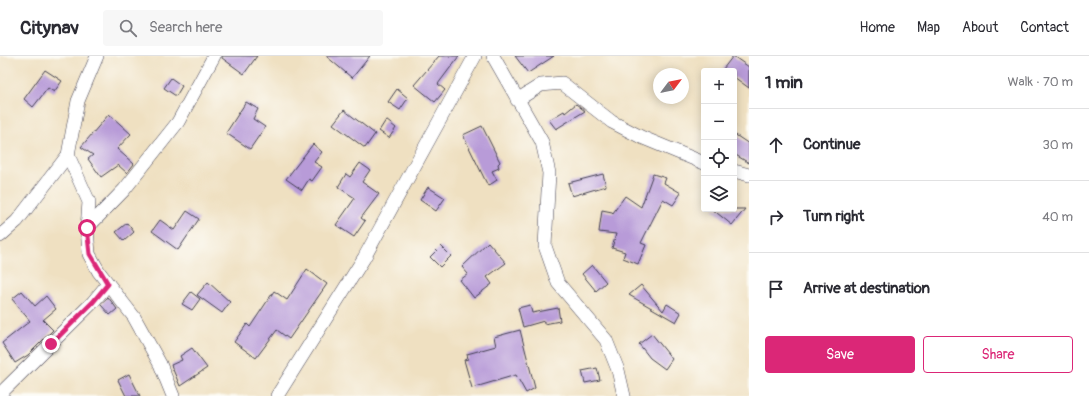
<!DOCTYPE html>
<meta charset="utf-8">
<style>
:root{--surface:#fff;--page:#f7f7f7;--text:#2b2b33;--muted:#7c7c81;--line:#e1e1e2;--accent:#db2777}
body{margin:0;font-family:Pangolin,sans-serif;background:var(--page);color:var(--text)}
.controls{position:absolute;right:12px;top:12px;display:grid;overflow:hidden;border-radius:4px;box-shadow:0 2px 10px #0003}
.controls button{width:36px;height:36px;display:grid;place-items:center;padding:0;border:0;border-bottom:1px solid var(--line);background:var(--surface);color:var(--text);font:20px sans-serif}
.compass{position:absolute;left:653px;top:12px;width:36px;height:36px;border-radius:50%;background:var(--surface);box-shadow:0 2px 10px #0003;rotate:58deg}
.stop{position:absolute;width:12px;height:12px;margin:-9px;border:3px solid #db2777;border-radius:50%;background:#fff}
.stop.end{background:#db2777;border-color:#fff;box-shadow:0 1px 4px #0008}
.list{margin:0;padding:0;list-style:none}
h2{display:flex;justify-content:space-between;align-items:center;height:52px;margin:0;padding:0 16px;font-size:17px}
h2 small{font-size:13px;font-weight:400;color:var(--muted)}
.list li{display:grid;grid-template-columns:26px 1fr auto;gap:12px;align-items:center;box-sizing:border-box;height:72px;padding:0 16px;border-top:1px solid var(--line)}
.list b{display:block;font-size:15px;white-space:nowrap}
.list em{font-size:13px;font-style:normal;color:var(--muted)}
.actions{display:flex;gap:8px;padding:12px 16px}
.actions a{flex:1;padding:9px 0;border:1px solid var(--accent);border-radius:4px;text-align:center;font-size:14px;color:var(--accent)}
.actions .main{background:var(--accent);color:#fff}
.icon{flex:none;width:22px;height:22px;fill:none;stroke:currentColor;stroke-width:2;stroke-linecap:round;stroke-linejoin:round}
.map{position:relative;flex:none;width:749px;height:340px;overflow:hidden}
header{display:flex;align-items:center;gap:24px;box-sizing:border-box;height:56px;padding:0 20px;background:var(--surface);border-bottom:1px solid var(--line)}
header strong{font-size:19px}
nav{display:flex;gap:22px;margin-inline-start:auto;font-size:14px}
.search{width:280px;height:36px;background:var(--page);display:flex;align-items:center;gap:10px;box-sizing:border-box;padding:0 14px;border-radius:4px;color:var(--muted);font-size:15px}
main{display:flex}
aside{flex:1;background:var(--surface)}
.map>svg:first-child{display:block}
.building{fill:#b89bd8}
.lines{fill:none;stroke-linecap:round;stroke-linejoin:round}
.street-casing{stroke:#413e4f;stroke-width:14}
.street{stroke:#fff;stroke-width:13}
.route{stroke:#db2777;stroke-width:5}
</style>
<header>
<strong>Citynav</strong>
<div class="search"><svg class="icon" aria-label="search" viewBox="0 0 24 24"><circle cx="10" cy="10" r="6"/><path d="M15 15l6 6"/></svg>Search here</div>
<nav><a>Home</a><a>Map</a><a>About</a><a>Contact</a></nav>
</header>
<main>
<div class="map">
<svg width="749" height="340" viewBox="0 0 749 340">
<rect width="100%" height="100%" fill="#fdfcf7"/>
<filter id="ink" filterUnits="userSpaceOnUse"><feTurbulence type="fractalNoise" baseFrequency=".025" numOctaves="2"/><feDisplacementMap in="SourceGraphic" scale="8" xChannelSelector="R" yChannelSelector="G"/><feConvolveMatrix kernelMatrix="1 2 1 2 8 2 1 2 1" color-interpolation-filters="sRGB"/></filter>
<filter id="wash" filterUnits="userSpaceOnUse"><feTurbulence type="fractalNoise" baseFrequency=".012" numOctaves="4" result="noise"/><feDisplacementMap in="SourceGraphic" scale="16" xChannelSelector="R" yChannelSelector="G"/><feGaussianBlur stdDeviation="0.9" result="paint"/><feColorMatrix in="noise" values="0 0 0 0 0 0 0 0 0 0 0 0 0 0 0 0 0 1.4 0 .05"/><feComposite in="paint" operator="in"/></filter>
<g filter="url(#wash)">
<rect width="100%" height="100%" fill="#efe0c1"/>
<g id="blocks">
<g class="building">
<path d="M222,0H257L244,18L222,2Z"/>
<path d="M326,0H370L352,22Z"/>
<path d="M439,0H459L438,28L445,34L435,46L414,29Z"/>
<path d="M515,0H554L528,17Z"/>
<path d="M733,0L749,11V32L734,21V15H727L723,13Z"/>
<path d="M45,14L62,25L54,36L48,32L33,51L24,43Z"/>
<path d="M171,22L182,30L176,40L164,32Z"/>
<path d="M397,33L408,42L400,54L388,46Z"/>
<path d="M246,46L258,53L253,63L265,71L250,93L226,77Z"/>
<path d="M576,48L585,55L556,73L549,64L564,55L565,57Z"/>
<path d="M344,54L375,78L365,92L333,68Z"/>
<path d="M109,58L131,78L117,93L134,108L127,117L118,109L101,121L88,103L93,99L81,91Z"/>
<path d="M386,64L396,72L389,82L379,75Z"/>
<path d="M482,70L500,106L498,108L499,112L492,115L497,124L488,130L463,79Z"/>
<path d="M734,78L749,88V107L734,98Z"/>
<path d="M313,88L322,96L314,106L322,111L312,125L309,123L302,134L286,123Z"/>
<path d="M360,107L370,114L362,126L379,138L361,162L365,165L354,181L336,169L355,142L338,131L346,118L350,121Z"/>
<path d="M603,118L606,130L572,140L568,127Z"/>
<path d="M653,118L666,122L664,127L681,137L673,149L663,143L641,187L646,189L638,208L623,202L625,196L612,192L616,178L599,176L602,154L612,156L613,157L625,140L641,151Z"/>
<path d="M428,131L445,142L436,155L420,144Z"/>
<path d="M712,153H745L732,169Z"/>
<path d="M187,155L199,163L178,194L152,175L160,164L174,174Z"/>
<path d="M127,167L134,176L124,185L116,176Z"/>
<path d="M488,186L506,207L487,221L492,228L474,242L460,224L468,218L462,211Z"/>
<path d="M441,190L451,200L440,211L430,201Z"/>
<path d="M592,209L606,226L596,235L582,218Z"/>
<path d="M307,213L327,228L289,283L277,274L256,302L234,286L247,268L250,271L274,235L287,244Z"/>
<path d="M208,226L230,246L222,257L197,239Z"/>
<path d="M641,229L663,255L667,248L681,257L676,266L629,239Z"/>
<path d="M22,235L35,250L46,240L56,253L43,264L53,274L28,299L15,307L2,287L30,265L12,243Z"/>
<path d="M191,236L200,243L192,254L182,248Z"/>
<path d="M108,241L117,253L110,259L101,249Z"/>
<path d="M530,249L532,257L558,252L560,265L544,268V265L523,271L518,252Z"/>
<path d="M520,274L535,332L526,337L516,319L472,332L464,304L468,303L467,298L496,290L494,281Z"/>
<path d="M652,278L672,303L665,313L650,302L639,288Z"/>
<path d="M192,292L207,312L180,330L171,309L182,304L180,300Z"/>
<path d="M597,312L600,324L585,327L582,315Z"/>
<path d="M129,318L140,340H126L118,324Z"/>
</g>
</g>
</g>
<g filter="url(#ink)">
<use href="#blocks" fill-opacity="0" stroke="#413e4f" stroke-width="1"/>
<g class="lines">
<defs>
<g id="street">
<path d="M493,0L542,86L549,117L545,190L558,227L606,284L618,314L624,340"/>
<path d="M517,44L541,29L562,27L612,66L641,81L704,107"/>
<path d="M68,99L89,146L87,172L89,198L99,216L134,261L160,308L173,340"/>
<path d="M734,115L749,119"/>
<path d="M87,172L124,134L178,66L214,0"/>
<path d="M0,180L17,165L68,99L78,45L97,0"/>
<path d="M0,338L93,246L108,228"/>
<path d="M277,340L364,202L475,0"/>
</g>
</defs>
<use href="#street" class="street-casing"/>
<use href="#street" class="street"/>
</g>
</g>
<g class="lines" filter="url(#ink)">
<path class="route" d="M51,288L93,246L108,228L90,198L87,172"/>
</g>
</svg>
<div class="controls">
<button>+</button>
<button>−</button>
<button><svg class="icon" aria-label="locate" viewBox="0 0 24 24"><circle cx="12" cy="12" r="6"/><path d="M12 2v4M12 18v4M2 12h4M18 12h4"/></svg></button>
<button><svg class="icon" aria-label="layers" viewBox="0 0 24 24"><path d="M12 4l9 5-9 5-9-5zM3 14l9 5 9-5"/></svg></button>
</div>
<svg class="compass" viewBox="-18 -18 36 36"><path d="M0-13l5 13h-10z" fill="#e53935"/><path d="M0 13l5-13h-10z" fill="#7c7c81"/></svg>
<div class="stop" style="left:87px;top:172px"></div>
<div class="stop end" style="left:51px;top:288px"></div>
</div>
<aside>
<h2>1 min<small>Walk · 70 m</small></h2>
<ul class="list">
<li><svg class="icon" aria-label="ahead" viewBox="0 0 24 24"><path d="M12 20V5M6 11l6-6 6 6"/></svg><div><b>Continue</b></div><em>30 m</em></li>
<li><svg class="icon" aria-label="right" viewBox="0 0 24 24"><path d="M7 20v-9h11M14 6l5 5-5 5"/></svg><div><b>Turn right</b></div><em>40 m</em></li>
<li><svg class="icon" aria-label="arrive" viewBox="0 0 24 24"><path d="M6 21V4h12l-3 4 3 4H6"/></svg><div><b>Arrive at destination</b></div></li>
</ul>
<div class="actions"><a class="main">Save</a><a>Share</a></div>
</aside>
</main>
